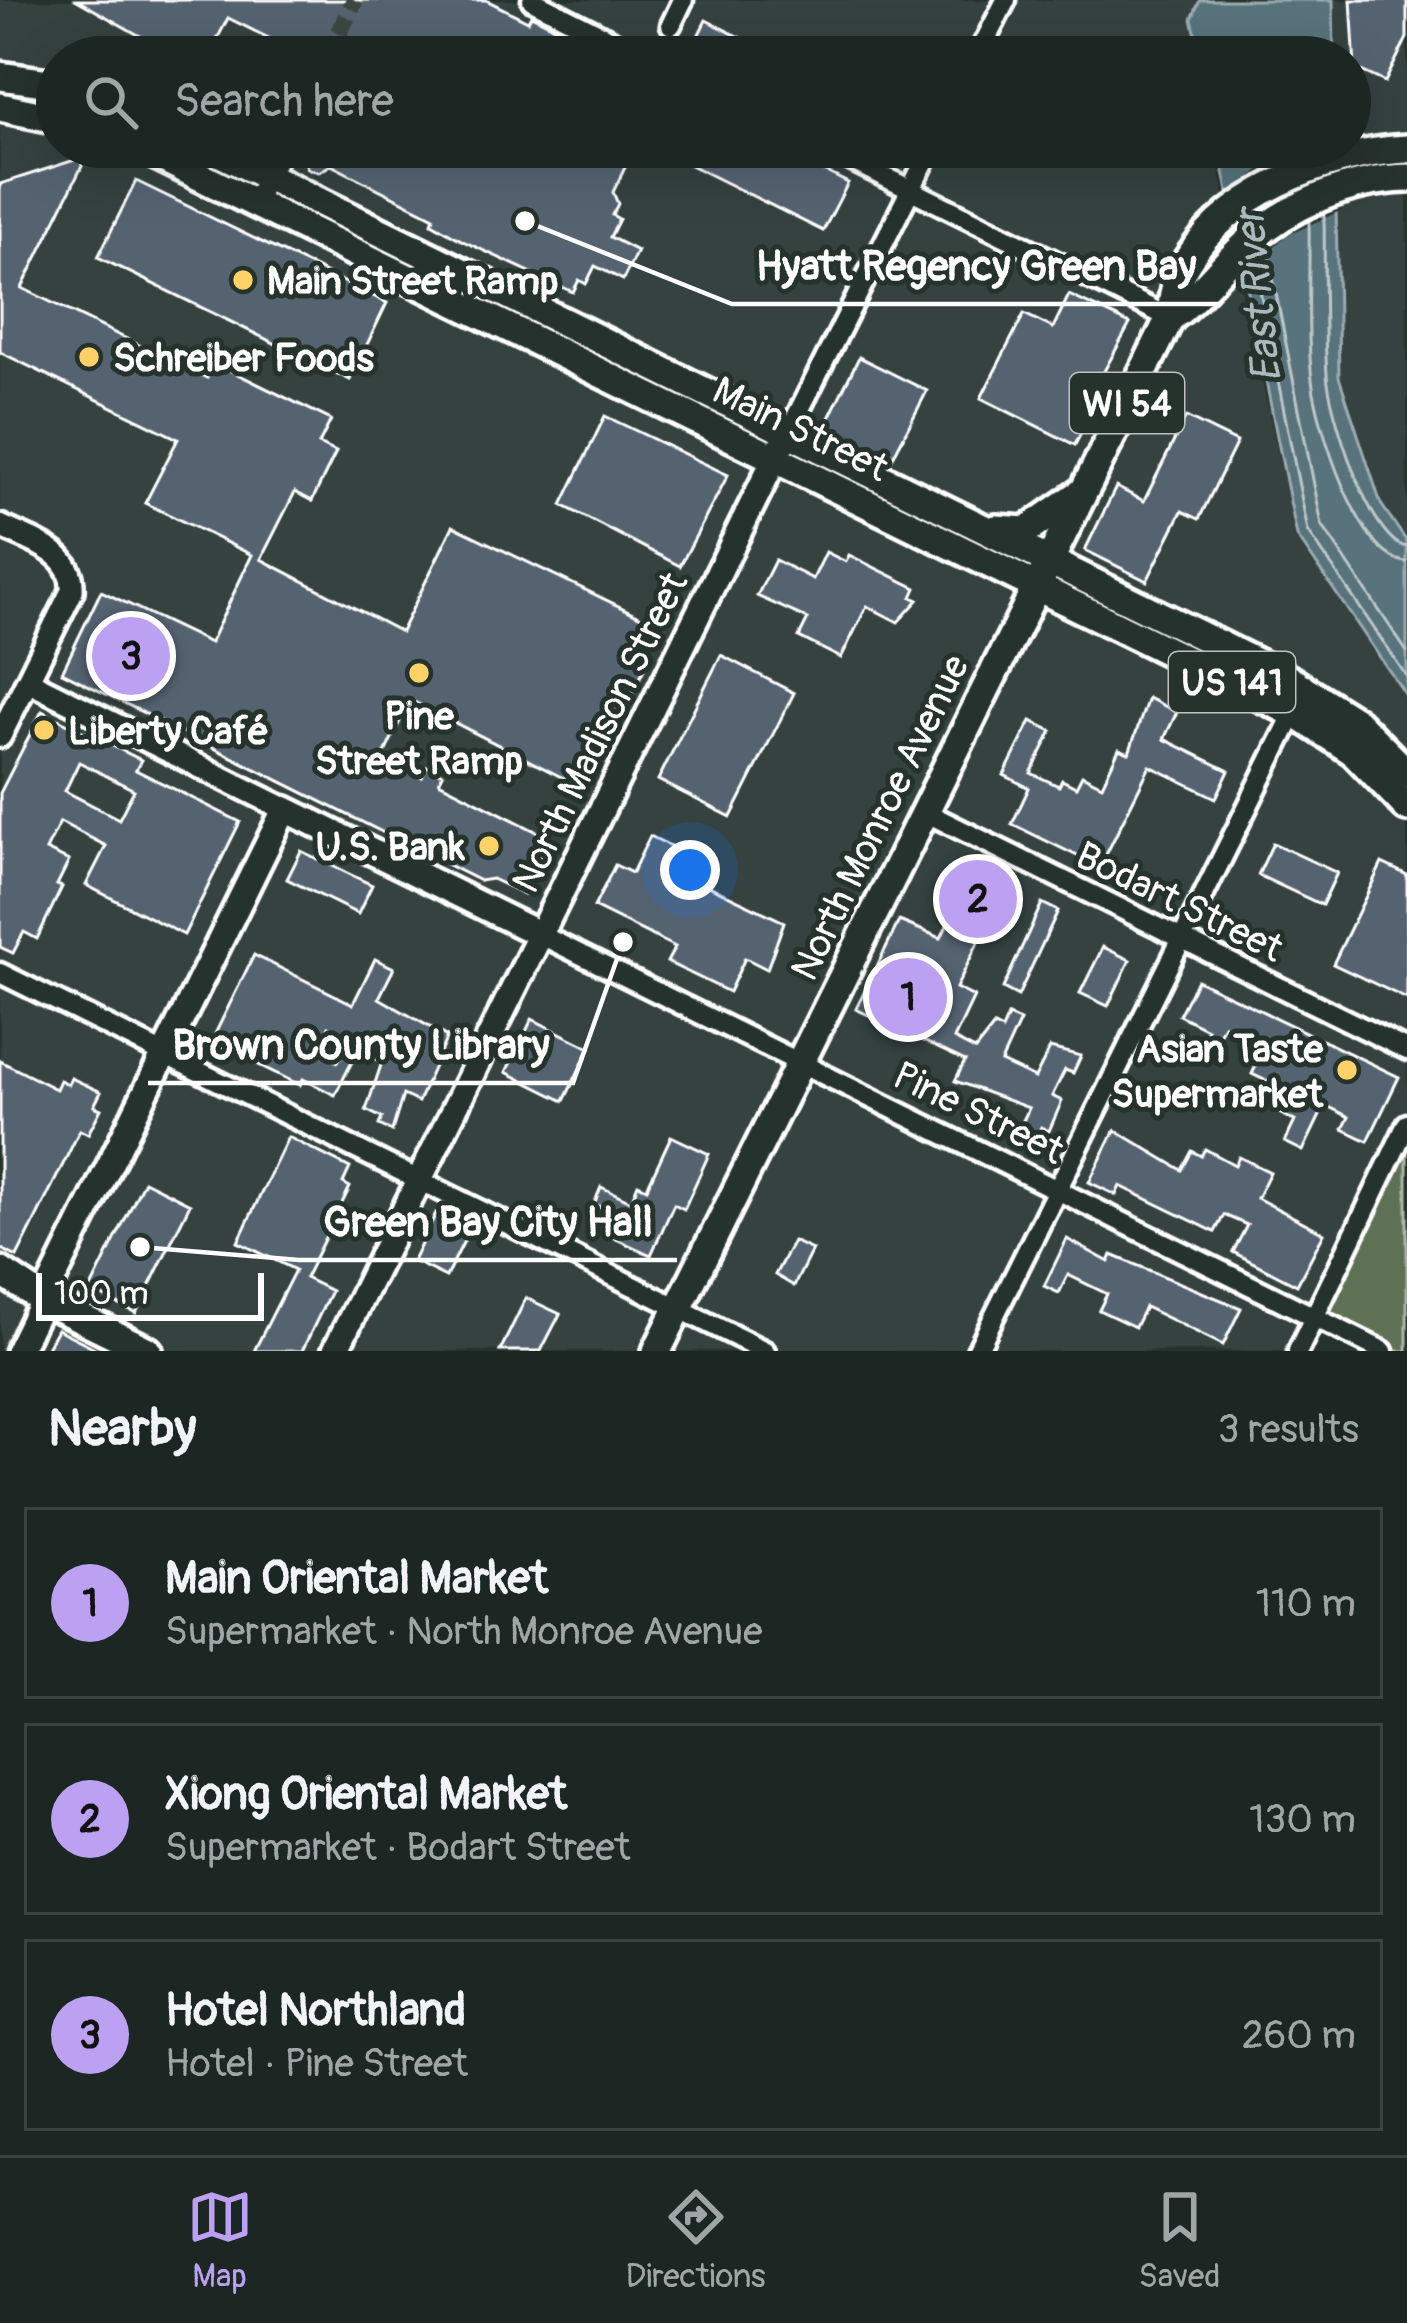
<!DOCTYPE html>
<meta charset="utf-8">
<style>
:root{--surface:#1c2622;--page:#252e2a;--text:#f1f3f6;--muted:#a0a5a5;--line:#3a4340;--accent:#bca0f2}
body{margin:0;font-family:Pangolin,sans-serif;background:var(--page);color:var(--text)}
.scale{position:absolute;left:36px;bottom:30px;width:228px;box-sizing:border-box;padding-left:12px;border:6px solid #fff;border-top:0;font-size:33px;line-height:42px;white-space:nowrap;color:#fff;-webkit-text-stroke:9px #26332d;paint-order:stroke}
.you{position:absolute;left:690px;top:870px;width:42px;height:42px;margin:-30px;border:9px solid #fff;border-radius:50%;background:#1a73e8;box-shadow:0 0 0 18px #1a73e833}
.badge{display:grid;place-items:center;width:78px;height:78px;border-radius:50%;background:var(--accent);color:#111;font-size:39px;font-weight:700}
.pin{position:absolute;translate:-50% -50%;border:6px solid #fff;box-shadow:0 3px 12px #0006}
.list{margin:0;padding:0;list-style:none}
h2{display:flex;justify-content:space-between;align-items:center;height:156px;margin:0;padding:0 48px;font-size:51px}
h2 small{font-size:39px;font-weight:400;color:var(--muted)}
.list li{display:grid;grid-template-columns:78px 1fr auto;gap:36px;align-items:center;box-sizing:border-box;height:192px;margin:0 24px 24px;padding:0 24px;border:3px solid var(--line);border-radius:0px}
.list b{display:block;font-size:45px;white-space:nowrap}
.list p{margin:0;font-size:39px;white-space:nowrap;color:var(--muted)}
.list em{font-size:39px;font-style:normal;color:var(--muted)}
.icon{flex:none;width:66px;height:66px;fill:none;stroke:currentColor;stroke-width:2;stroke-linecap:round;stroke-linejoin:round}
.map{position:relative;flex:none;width:1407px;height:1351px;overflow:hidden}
.search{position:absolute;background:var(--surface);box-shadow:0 12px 48px #0002;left:36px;right:36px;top:36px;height:132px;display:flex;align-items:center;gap:30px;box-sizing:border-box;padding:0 42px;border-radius:66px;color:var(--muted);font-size:45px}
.sheet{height:804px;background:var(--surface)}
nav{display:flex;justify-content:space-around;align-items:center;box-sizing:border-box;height:168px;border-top:3px solid var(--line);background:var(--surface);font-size:33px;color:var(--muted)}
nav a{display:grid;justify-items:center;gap:6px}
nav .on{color:var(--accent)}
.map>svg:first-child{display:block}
.built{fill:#344241}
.green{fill:#5e7154;stroke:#aeb8aa;stroke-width:3}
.water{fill:#58737b;stroke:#9babb0;stroke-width:3}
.pier{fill:#26332d}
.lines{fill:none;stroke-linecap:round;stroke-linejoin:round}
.shore{stroke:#bcc7ca;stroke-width:3}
.building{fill:#556471;stroke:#fff;stroke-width:3;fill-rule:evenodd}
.minor-tunnel{stroke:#3c4742;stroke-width:18;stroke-dasharray:18 9;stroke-linecap:butt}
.minor-casing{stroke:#fff;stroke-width:27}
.tertiary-casing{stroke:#fff;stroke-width:30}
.secondary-casing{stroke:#fff;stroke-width:33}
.primary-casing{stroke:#fff;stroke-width:36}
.minor{stroke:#26332d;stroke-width:18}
.tertiary{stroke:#26332d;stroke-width:21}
.secondary{stroke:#26332d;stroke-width:24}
.primary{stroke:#26332d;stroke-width:27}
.poi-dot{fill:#ffd166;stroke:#26332d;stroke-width:4.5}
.labels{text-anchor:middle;stroke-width:10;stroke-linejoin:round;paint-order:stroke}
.shield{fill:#26332d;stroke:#bec2c0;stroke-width:3}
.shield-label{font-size:36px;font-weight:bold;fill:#fff}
.poi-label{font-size:39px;font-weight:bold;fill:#fff;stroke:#26332d;text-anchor:start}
.street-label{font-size:39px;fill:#fff;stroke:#26332d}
.water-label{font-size:42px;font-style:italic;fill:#acb9bd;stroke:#26332d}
.leader{fill:none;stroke:#fff;stroke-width:4.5}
.callout-dot{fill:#fff;stroke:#26332d;stroke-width:4.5}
.callout-label{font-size:42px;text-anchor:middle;font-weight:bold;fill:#fff;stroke:#26332d;stroke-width:10;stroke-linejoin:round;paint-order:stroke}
</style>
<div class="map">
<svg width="1407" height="1351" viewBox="0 0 1407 1351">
<rect width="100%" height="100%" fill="#26332d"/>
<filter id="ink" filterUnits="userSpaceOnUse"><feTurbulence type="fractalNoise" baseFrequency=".00833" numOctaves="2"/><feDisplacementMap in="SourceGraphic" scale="24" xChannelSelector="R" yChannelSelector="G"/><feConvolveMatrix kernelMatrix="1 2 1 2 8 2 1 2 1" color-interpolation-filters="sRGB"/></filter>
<g filter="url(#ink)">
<g class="built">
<path d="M0,0H1200L1192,19L1201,57H57V147H1216L1238,275L1297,536L1407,697V1124L1298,1351H0Z"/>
<path d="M1333,0H1407V134L1350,142V57H1334Z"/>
<path d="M1407,193V542L1381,504L1346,411L1339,376L1336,207Z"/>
</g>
<path class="green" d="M1407,1124V1351H1383L1315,1317Z"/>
<g class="water">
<path d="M1200,0H1333L1334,57H1201L1192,19Z"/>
<path d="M1219,147H1335L1339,377L1381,504L1407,542V697L1297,536Z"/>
</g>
<path class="pier" d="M1310,147H1341L1342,210L1286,236L1239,278L1224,195L1263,168Z"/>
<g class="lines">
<g class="shore">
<path d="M1324,213C1325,267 1323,321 1327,374C1329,409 1370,543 1407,547"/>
<path d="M1309,220C1310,273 1306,328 1312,380C1317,423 1358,559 1407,562"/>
<path d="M1267,248L1322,525L1407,652"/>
<path d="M1254,260L1308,531L1407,677"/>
</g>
</g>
<g class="building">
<path d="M77,0H486L528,21L531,15L547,23L571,38L568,43L595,57H307L228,18L208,57H177Z"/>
<path d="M1351,0H1407V38L1385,82L1355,68Z"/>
<path d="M706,20L743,39L734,57L689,54Z"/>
<path d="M307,147H635L613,192L618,204L612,215L619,219L610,237L637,251L623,280L595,266L586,284L579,280L573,292L463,241L432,223L434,217L331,165L319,172L308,169L303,159Z"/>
<path d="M654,147H776L848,183L823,231Z"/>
<path d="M87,156L22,288L207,378L215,363L331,420L319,444L336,452L312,501L295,492L261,559L401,632L453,526L664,628L658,640L652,637L640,660L647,663L585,789L410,700L383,757L422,777L427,766L443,774L439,782L549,838L524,894L492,879L480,881L62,672L101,591L210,643L252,555L145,503L178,439L0,352V184Z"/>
<path d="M136,181L387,303L350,380L98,257Z"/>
<path d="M1069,295L1130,324L1097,384L1103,389L1075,445L981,398L1024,314L1053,328Z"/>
<path d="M859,357L927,391L892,459L825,426Z"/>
<path d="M605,416L728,475L680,566L562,505Z"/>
<path d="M1186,417L1237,442L1199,519L1182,511L1147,581L1085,550L1116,487L1144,501Z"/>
<path d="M826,552L846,562L849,555L916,588L912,597L918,600L898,622L867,606L841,658L799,637L808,619L757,596L775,560L813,579Z"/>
<path d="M721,655L794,693L731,817L658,780Z"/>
<path d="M1148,698L1177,712L1164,739L1229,771L1216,798L1150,766L1100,867L1012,824L1029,788L1004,775L1031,721L1052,731L1031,773L1059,786L1062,780L1076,787L1082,775L1102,785L1119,749L1129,753Z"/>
<path d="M42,711L141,760L136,770L240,822L184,935L86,885L106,846L60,822L46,850L69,861L57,885L62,887L37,939L24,932L13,953L0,947V793ZM79,762L134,790L119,819L65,791Z"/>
<path d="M650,836L697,859L688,876L784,922L767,969L745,958L729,992L667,962L675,947L594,907L615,865L632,873Z"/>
<path d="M1273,843L1337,873L1322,905L1258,875Z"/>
<path d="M301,851L372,885L358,914L287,879Z"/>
<path d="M1382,863L1407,875V999L1333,964Z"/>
<path d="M974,870L1016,891L1007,908L997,903L956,988L974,997L954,1039L975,1050L994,1026L1002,1030L1008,1016L1020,1021L1001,1062L1035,1078L1050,1048L1081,1056L1073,1073L1065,1070L1052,1096L1062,1101L1049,1131L1041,1127L1034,1141L1017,1133L1029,1108L955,1081L965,1061L856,1009L899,921L941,938Z"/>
<path d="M1042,903L1058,911L1018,996L1003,988Z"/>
<path d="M1103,947L1130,960L1108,1006L1080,993Z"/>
<path d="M254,955L353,1004L375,959L394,968L379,998L447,1037L418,1102L403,1095L392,1131L379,1125L382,1118L366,1110L382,1062L358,1050L335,1095L303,1079L300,1085L230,1051L233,1046L223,1048L226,1043L210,1044ZM329,1026L351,1037L338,1062L316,1051Z"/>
<path d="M1197,980L1399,1077L1368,1141L1343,1129L1349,1117L1325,1105L1303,1151L1285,1142L1295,1121L1271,1109L1281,1088L1252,1074L1266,1045L1224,1025L1207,1058L1196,1053L1207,1029L1179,1015Z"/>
<path d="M532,1019L590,1048L564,1101L506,1072Z"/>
<path d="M0,1061L56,1089L60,1080L68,1084L71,1078L101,1092L94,1106L101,1109L88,1134L80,1130L17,1257L0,1248Z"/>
<path d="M1115,1130L1182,1170L1192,1151L1201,1156L1205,1149L1235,1165L1239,1157L1270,1172L1257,1198L1324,1233L1297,1285L1233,1252L1247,1225L1224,1215L1215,1232L1120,1186L1116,1195L1089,1182Z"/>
<path d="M671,1136L709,1154L684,1209L674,1204L651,1255L612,1237L622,1216L594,1204L601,1187L631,1201L638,1184L647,1188Z"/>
<path d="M288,1137L350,1168L343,1183L350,1187L305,1278L331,1291L302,1351H254L295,1270L238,1242Z"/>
<path d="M144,1181L190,1204L136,1313L90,1290Z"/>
<path d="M436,1213L470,1229L446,1277L413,1261Z"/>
<path d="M1067,1239L1109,1262L1112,1255L1241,1308L1223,1345L1145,1307L1135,1327L1099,1310L1107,1294L1068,1275L1059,1293L1044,1286Z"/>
<path d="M793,1241L812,1250L794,1286L775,1275Z"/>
<path d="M526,1298L560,1314L541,1351H500Z"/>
<path d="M57,1329L101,1351H45Z"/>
</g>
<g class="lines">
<path class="minor-tunnel" d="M327,57L355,0"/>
<defs>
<g id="minor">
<path d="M532,0L644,57"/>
<path d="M671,25L683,0"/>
<path d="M977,57L1006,0"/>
<path d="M824,147L1170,318"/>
<path d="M255,201L283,147"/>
<path d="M788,433L932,147"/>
<path d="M925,812L1407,1050"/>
<path d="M539,934L1383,1351"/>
<path d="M0,973L765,1351"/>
<path d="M977,1351L1298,705"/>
<path d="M1298,1351L1407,1124"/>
</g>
<g id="tertiary">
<path d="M0,526C30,541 75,551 72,591L0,736"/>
<path d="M28,681L285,809"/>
</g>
<g id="secondary">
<path d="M18,1351L285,809L539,934"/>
<path d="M335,1351L782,444"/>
</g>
<g id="primary">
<path d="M0,76L57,84"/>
<path d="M0,107L57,119"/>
<path d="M140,147L1294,713L1354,752L1407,807"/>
<path d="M208,147L1283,676L1356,722L1407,773"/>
<path d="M1170,318C1199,297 1217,270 1244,246C1288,205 1347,180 1407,178"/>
<path d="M996,529L1026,531L1078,495"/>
<path d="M0,1271L42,1299L148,1351"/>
<path d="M657,1351L1170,318C1173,303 1174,285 1181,272C1221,194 1325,153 1407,149"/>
</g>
</defs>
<use href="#minor" class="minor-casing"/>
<use href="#tertiary" class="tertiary-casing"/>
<use href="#secondary" class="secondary-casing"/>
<use href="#primary" class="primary-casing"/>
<use href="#minor" class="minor"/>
<use href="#tertiary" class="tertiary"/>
<use href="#secondary" class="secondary"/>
<use href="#primary" class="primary"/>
</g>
</g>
<g class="poi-dot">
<circle cx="243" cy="280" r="12"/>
<circle cx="89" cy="357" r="12"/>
<circle cx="419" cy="673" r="12"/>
<circle cx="44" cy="730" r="12"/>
<circle cx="489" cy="846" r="12"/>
<circle cx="1347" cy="1070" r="12"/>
</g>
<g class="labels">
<g class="shield">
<rect x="1070" y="373" width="114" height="60" rx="9"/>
<rect x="1169" y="652" width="126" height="60" rx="9"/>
</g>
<g class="shield-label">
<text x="1127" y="416">WI 54</text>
<text x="1232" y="695">US 141</text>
</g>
<g class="poi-label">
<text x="267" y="294">Main Street Ramp</text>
<text x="113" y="371">Schreiber Foods</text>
<text x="419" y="729" text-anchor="middle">Pine<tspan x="419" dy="45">Street Ramp</tspan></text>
<text x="68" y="744">Liberty Café</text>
<text x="465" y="860" text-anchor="end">U.S. Bank</text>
<text x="1323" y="1062" text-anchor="end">Asian Taste<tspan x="1323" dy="45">Supermarket</tspan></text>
</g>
<g class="street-label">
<text transform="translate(801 428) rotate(26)" y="14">Main Street</text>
<text transform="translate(599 732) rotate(-64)" y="14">North Madison Street</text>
<text transform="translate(879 817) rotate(-64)" y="14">North Monroe Avenue</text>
<text transform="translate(1180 901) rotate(26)" y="14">Bodart Street</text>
<text transform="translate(979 1112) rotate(26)" y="14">Pine Street</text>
</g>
<g class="water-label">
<text transform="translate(1257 296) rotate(-96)" y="15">East River</text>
</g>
</g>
<path class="leader" d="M525 221L732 304H1220M623 942L573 1083H148M140 1247L299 1260H677"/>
<g class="callout-dot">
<circle cx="525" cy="221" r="12"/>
<circle cx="623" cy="942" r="12"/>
<circle cx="140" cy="1247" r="12"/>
</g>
<g class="callout-label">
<text x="976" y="280">Hyatt Regency Green Bay</text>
<text x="361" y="1059">Brown County Library</text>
<text x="488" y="1236">Green Bay City Hall</text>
</g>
</svg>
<div class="scale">100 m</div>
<div class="you"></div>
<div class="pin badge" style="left:908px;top:997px">1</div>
<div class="pin badge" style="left:978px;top:899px">2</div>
<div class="pin badge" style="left:131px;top:656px">3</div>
<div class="search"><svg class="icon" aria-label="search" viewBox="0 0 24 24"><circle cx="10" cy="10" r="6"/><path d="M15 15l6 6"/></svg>Search here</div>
</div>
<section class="sheet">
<h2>Nearby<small>3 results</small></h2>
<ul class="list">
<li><span class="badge">1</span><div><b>Main Oriental Market</b><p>Supermarket · North Monroe Avenue</p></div><em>110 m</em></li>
<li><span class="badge">2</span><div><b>Xiong Oriental Market</b><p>Supermarket · Bodart Street</p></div><em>130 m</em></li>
<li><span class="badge">3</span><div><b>Hotel Northland</b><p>Hotel · Pine Street</p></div><em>260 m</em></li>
</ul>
</section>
<nav>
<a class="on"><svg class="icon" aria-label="map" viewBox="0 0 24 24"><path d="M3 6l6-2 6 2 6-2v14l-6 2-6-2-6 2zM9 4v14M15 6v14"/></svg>Map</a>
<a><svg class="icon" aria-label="directions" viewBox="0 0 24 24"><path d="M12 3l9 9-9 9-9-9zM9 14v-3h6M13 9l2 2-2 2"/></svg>Directions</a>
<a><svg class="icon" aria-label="saved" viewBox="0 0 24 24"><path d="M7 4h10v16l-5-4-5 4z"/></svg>Saved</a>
</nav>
